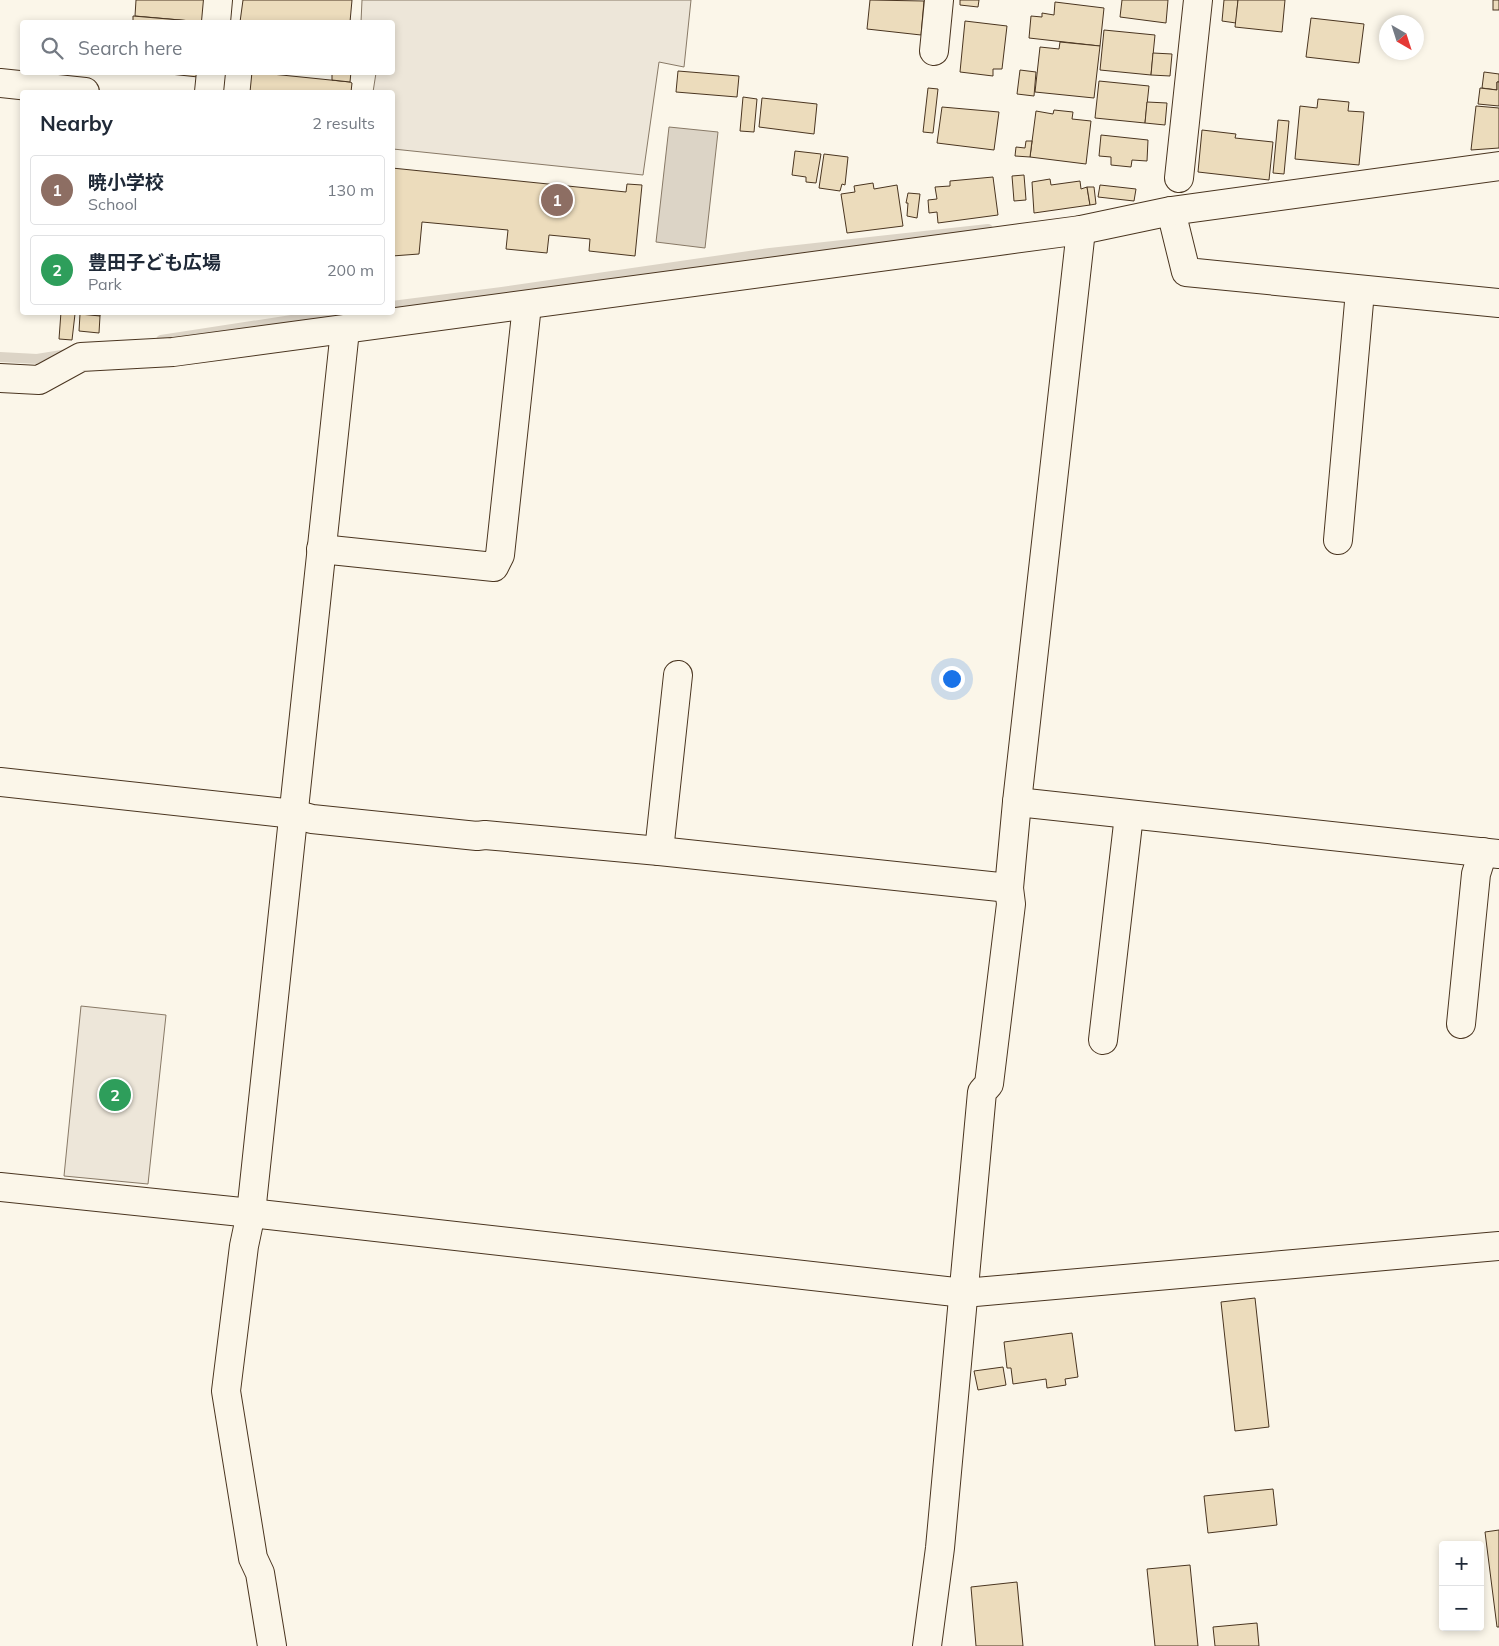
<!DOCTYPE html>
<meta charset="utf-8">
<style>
:root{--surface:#fff;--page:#f2f2f3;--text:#1f2937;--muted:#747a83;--line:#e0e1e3;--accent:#b45309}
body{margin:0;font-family:Mulish,"Noto Sans JP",sans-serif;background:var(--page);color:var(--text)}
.controls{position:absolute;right:15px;bottom:15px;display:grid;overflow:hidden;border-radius:5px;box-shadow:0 2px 8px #0003}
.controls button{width:45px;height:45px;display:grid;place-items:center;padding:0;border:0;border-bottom:1px solid var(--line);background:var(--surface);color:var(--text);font:25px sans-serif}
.compass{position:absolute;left:1379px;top:15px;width:45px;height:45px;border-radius:50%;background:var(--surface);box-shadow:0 2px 8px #0003;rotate:141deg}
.you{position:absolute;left:951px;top:678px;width:18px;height:18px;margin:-12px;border:4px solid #fff;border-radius:50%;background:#1a73e8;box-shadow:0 0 0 8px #1a73e833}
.badge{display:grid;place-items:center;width:32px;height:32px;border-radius:50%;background:var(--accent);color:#fff;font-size:16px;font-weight:700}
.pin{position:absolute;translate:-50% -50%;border:2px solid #fff;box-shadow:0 1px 5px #0006}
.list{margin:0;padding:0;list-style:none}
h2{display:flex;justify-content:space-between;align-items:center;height:65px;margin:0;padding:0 20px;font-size:21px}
h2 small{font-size:16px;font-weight:400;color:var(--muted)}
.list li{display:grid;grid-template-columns:32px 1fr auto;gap:15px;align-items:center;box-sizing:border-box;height:70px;margin:0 10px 10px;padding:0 10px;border:1px solid var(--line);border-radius:5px}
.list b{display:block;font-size:19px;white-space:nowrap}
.list p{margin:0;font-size:16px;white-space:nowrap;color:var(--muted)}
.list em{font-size:16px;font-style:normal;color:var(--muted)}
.icon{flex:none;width:28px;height:28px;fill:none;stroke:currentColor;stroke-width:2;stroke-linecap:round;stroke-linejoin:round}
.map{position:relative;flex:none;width:1499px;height:1646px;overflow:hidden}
.search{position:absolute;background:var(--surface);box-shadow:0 2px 8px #0003;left:20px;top:20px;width:375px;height:55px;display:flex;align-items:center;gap:12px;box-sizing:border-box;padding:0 18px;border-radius:5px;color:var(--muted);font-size:19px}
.panel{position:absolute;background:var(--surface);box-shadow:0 2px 8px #0003;left:20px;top:90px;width:375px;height:225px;border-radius:5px}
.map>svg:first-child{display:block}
.green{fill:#ede6d9;stroke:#887966}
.water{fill:#dcd4c6;stroke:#887966}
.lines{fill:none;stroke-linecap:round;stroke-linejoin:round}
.stream{stroke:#dcd4c6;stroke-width:10}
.building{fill:#ecdcbc;stroke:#4a3520}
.street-casing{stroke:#4a3520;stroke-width:30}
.street{stroke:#fbf6e9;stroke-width:28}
</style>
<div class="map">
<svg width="1499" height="1646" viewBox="0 0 1499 1646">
<rect width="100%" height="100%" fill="#fbf6e9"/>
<g class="green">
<path d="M362,0H691L684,67L659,62L643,175L393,149L392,92H373L376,73L392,72V22H361Z"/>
<path d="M81,1006L166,1015L148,1184L64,1176Z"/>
</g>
<path class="water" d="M669,127L718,132L705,248L656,242Z"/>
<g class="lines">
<g class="stream">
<path d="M392,306L502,292L770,253L988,229"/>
<path d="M161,340L343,312"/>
<path d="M0,357L37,359L68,354"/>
</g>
</g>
<g class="building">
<path d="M136,0H205L203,22L135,16Z"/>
<path d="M243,0H352L350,22H240Z"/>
<path d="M870,0L924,1L921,35L867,29Z"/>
<path d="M960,0H979L978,7L960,5Z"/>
<path d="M1122,0H1168L1166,23L1120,17Z"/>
<path d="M1224,0H1238L1236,23L1222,21Z"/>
<path d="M1238,0H1285L1282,32L1235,27Z"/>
<rect x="1493" y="0" width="6" height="10"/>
<path d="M1055,2L1104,8L1100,46L1029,38L1031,16L1042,17V13L1054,15Z"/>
<path d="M133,16L203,22H133Z"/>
<path d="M1311,18L1364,24L1359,63L1306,57Z"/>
<path d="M965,21L1007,26L1002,69H993V76L960,72Z"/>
<path d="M1104,30L1155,35L1151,75L1100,70Z"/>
<path d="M1060,42L1100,46L1094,98L1035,92L1040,47L1059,49Z"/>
<path d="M1153,53L1172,54L1170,76L1151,75Z"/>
<path d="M1020,70L1036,72L1034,96L1017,94Z"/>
<path d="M678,71L739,76L737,97L676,92Z"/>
<path d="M170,72H198V77L170,74Z"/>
<path d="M252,72L350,82L352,83L351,92H250Z"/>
<path d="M332,72H351L350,82L332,80Z"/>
<path d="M1484,72L1499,74V82H1497V90L1482,88Z"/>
<path d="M1099,81L1149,86L1145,123L1095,118Z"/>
<path d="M1497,82H1499V106L1478,104L1480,88L1497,90Z"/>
<path d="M928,88L938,89L933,133L923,132Z"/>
<path d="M743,97L757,99L754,132L740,131Z"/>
<path d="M762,98L817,104L814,134L759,127Z"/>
<path d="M1318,99L1349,102L1348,111L1364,112L1359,165L1295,159L1300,106L1317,108Z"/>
<path d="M1147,102L1167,103L1165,125L1145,123Z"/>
<path d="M1476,106L1499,108V148L1471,150Z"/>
<path d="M942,107L999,112L994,150L937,143Z"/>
<path d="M1054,110L1073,112L1072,119L1091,121L1086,164L1030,157L1036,111L1053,114Z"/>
<path d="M1278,120L1289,121L1284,174L1273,173Z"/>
<path d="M1202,130L1236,134L1235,138L1273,142L1269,180L1198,172Z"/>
<path d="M1101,135L1148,140L1147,161L1132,160L1131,167L1111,165V157L1099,156Z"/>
<path d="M1026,141H1032L1030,157L1015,156L1016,147L1025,148Z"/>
<path d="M795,151L821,154L816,183L806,182V177L792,175Z"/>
<path d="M824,154L848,157L845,185L842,184L840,191L819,188Z"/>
<path d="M392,168L626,192L627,184L642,185L635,256L589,251L590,239L549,235L547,253L506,249L508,230L422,222L419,254L392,256Z"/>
<path d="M1024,175L1026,200L1014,201L1012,176Z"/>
<path d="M993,177L998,215L938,223L937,212L929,213L928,200L937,199L935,187L950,186V181Z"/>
<path d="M1050,179L1051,185L1080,181L1081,189L1087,187L1090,205L1034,213L1032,182Z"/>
<path d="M873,183L874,189L897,185L903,226L847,233L841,194L855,192L854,186Z"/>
<path d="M1100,185L1136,189L1134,201L1098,197Z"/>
<path d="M1087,187H1094L1096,204L1090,205Z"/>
<path d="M908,193L920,194L917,218L907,216L908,203H906Z"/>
<path d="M61,312L75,314L72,340L59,339Z"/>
<path d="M66,312H101L100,316Z"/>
<path d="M80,314L100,316L99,333L79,331Z"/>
<path d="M1255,1298L1269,1427L1235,1431L1221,1302Z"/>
<path d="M1072,1333L1078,1377L1065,1379L1066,1385L1047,1388L1046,1379L1013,1384L1011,1368H1007L1004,1342Z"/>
<path d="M1003,1367L1006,1385L978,1390L974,1371Z"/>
<path d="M1273,1489L1277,1525L1208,1533L1204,1496Z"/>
<path d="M1499,1530V1627H1497L1485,1532Z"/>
<path d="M1190,1565L1198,1646H1155L1147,1569Z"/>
<path d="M1017,1582L1023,1646H976L971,1587Z"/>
<path d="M1257,1623L1259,1646H1215L1213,1627Z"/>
</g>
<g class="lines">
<defs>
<g id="street">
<path d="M216,22L218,0"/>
<path d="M934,51L939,0"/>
<path d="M0,83L85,92"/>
<path d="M209,92L211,72"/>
<path d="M1179,178L1198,0"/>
<path d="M1171,211L1186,272L1499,303"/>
<path d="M0,378L39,380L81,357L173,352L1081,230L1171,211L1499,166"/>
<path d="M1338,540L1360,291"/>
<path d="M321,549L494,567L500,555L527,305"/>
<path d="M0,782L294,814L312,819L477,836L485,835L659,851L1009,888"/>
<path d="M1017,802L1499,854"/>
<path d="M659,851L678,675"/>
<path d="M1461,1024L1476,874L1483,852"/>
<path d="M1103,1040L1129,815"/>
<path d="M0,1187L251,1213L964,1293L1499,1246"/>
<path d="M272,1646L260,1573L253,1558L226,1391L244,1246L251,1213L345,330"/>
<path d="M927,1646L940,1548L982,1092L989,1084L1011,904L1009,888L1017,802L1081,230"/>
</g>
</defs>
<use href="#street" class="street-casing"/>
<use href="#street" class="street"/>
</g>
</svg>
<div class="controls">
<button>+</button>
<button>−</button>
</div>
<svg class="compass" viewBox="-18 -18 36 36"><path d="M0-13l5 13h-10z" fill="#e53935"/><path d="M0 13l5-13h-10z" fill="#747a83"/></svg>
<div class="you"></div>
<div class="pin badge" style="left:557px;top:200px;background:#8d6e63">1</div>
<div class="pin badge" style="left:115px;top:1095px;background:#2e9e5b">2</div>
<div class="search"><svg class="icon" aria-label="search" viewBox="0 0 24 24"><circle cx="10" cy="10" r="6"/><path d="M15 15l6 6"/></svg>Search here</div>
<section class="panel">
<h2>Nearby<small>2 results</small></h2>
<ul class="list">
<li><span class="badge" style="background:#8d6e63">1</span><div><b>暁小学校</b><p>School</p></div><em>130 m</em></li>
<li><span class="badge" style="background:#2e9e5b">2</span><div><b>豊田子ども広場</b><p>Park</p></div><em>200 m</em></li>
</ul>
</section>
</div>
